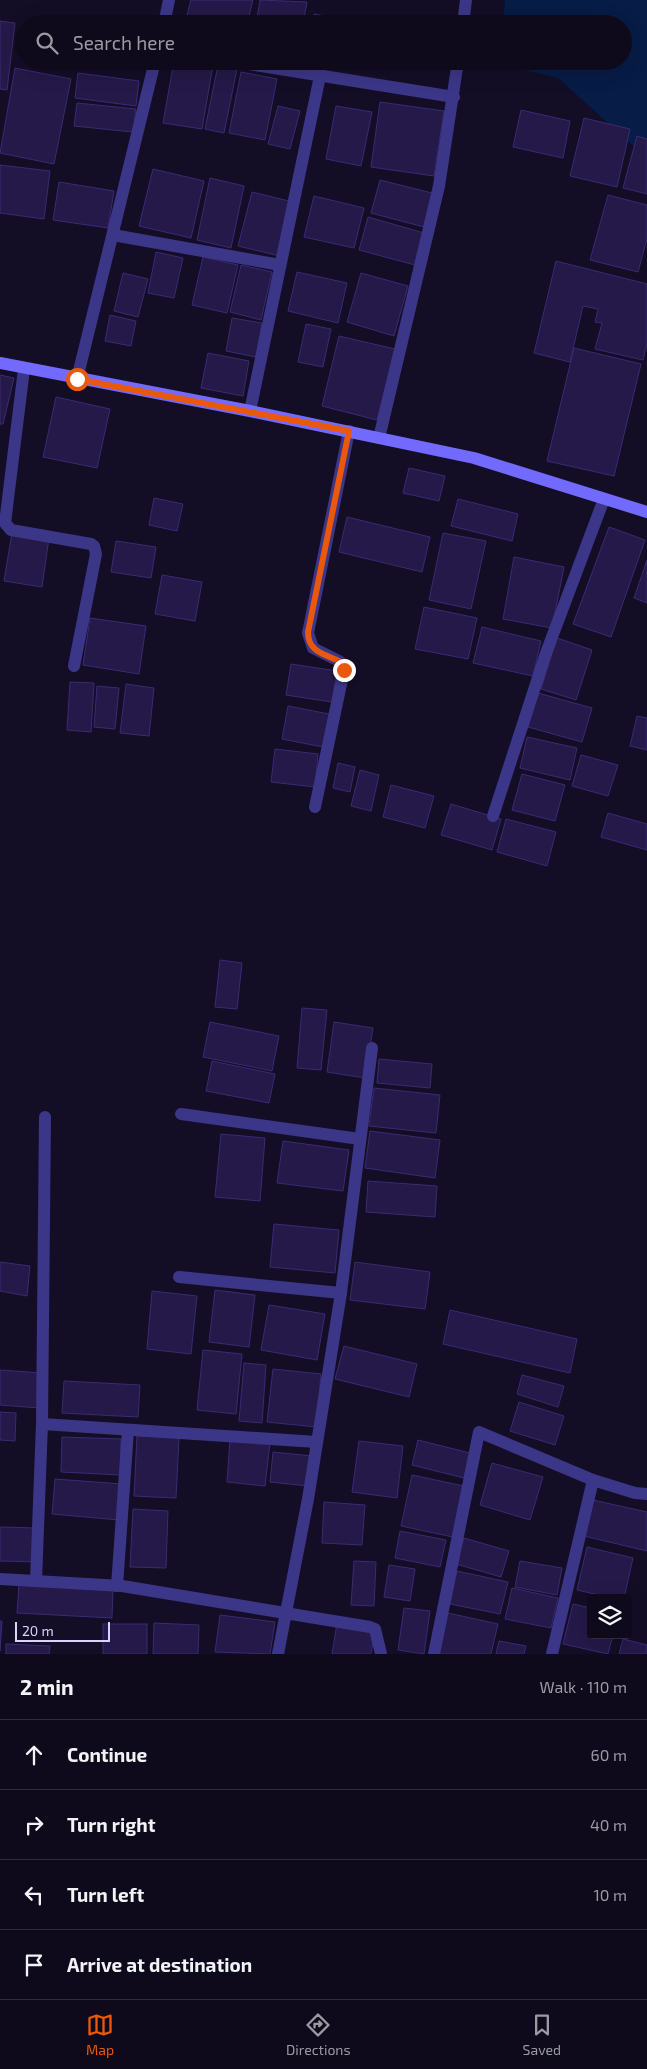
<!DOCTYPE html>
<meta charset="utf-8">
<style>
:root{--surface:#0e0a1c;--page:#171325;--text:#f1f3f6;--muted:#9b9aa3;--line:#2e2b3b;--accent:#ea580c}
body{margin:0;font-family:"Exo 2",sans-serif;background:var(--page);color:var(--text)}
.controls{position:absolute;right:15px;bottom:15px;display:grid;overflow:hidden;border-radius:5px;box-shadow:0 5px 20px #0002}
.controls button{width:45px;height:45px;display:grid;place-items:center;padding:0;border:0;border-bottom:1px solid var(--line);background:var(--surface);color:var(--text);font:25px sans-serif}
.scale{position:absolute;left:15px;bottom:12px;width:95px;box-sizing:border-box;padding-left:5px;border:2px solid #d9d3ff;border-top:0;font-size:14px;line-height:18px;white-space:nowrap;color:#d9d3ff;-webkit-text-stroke:4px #130e26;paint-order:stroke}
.stop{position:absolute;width:15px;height:15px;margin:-11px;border:4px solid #ea580c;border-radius:50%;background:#fff}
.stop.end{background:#ea580c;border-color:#fff;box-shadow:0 1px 5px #0008}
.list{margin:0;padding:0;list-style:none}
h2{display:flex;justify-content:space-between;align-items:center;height:65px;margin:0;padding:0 20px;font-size:21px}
h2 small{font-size:16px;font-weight:400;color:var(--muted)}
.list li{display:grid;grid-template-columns:32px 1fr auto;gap:15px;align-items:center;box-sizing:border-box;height:70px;padding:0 20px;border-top:1px solid var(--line)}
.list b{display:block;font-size:19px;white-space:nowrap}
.list em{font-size:16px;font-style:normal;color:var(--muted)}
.icon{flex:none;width:28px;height:28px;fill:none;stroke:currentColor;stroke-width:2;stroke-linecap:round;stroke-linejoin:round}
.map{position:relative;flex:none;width:647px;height:1654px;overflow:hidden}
.search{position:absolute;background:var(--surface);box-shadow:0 5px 20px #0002;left:15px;right:15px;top:15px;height:55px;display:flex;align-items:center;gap:12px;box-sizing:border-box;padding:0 18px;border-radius:28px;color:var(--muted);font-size:19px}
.sheet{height:345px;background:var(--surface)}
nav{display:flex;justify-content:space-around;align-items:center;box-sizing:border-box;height:70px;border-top:1px solid var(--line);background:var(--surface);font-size:14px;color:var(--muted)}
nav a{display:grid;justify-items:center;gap:2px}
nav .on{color:var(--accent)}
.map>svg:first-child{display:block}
.water{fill:#071c46}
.building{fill:#241948;stroke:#3b2a75}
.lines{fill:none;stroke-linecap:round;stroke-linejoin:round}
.minor{stroke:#3c3688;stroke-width:12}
.secondary{stroke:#726aff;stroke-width:12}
.route{stroke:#ea580c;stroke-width:6}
</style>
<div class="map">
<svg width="647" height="1654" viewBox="0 0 647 1654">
<rect width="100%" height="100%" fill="#130e26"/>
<path class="water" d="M505,0H647V150L640,152L558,78L506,66L505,61H623V24H503Z"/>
<g class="building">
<path d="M191,0H253L247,24H221L187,15Z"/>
<path d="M260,0L307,2L303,24H256Z"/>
<path d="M314,14L352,21L351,24H313Z"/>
<path d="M0,21L15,23L7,90L0,89Z"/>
<path d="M174,61H191L213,65L202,129L163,123Z"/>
<path d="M363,61H390L389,66Z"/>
<path d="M218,65L237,69L224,133L205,129Z"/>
<path d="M15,68L71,79L54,164L0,153Z"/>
<path d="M241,72L277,79L265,140L229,133Z"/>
<path d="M78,73L139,81L136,106L75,98Z"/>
<path d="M380,102L444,111L434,176L371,167Z"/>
<path d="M77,103L136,109L133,132L74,126Z"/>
<path d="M278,106L300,111L290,149L268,144Z"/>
<path d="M336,106L372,112L361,166L326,159Z"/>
<path d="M521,110L570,121L563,158L513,147Z"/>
<path d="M584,118L630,129L617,187L570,176Z"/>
<path d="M637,136L647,139V194L623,188Z"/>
<path d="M0,165L50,171L44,219L0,213Z"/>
<path d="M153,169L204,181L191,238L139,226Z"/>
<path d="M210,178L244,186L231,248L197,240Z"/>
<path d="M380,180L432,193L424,227L371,213Z"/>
<path d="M59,182L114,191L108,228L53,220Z"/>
<path d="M252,192L293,202L280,256L238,246Z"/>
<path d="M608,195L647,205V239L638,272L590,260Z"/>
<path d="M314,196L364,208L354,248L304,237Z"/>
<path d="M368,217L424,233L415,265L359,250Z"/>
<path d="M156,252L183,258L174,298L148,293Z"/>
<path d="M203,257L238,265L227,313L192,305Z"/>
<path d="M556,261L647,284V343L643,360L595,349L602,323L595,322L598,309L583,306L570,362L534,353Z"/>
<path d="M241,265L272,272L261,320L230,312Z"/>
<path d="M297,272L347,283L338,323L288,311Z"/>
<path d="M123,273L148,279L138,317L114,311Z"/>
<path d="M361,273L408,286L394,336L347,322Z"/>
<path d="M110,315L136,321L131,346L105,341Z"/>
<path d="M232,318L262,323L256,357L226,351Z"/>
<path d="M306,324L331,329L323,367L298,362Z"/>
<path d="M339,336L395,349L377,420L322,406Z"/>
<path d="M574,348L641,364L614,476L547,461Z"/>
<path d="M208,353L249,361L243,396L201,388Z"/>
<path d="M0,375L14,378L3,424H0Z"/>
<path d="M56,397L110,409L97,468L43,457Z"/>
<path d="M409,468L445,476L439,501L403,493Z"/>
<path d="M154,498L183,504L177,531L149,525Z"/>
<path d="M458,499L518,514L512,541L451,526Z"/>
<path d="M347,517L430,537L422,572L339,552Z"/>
<path d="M609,527L645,540L611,637L573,624Z"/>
<path d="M12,533L49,538L42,587L4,581Z"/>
<path d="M443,533L486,541L471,609L429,600Z"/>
<path d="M116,541L156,547L151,578L111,572Z"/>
<path d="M514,557L564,567L552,628L503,619Z"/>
<path d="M647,560V603L634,598Z"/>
<path d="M162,575L202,582L195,621L155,614Z"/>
<path d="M424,607L477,618L468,659L415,649Z"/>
<path d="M90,618L146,626L139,674L83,665Z"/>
<path d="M482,627L541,641L533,676L473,663Z"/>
<path d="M557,638L592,650L576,700L541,689Z"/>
<path d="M291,664L337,671L332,702L286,695Z"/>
<path d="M70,682L94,683L91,732L67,730Z"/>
<path d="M126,684L154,688L149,736L120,733Z"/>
<path d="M97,686L119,688L115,729L94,727Z"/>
<path d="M538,693L592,708L582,742L528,727Z"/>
<path d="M288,706L329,714L323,747L282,739Z"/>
<path d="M637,716L647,718V750L630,746Z"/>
<path d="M527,737L577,748L570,780L520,768Z"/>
<path d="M275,749L318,754L315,787L271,782Z"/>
<path d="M581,755L618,765L608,796L572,786Z"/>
<path d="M338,763L355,767L350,792L333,788Z"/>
<path d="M360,770L379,775L371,811L351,806Z"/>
<path d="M522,774L565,785L555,821L512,810Z"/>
<path d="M391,785L434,796L425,828L383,817Z"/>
<path d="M451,804L501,819L492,850L441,835Z"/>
<path d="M608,813L647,824V850L601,837Z"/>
<path d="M506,819L556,832L547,866L497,852Z"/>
<path d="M220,960L242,963L237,1009L215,1007Z"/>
<path d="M302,1008L327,1010L321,1070L297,1068Z"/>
<path d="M210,1022L279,1036L272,1071L203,1057Z"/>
<path d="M334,1022L373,1028L365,1078L327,1072Z"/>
<path d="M379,1059L432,1064L430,1088L377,1083Z"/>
<path d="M212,1061L275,1074L269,1103L206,1091Z"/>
<path d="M374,1088L440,1095L436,1133L369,1126Z"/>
<path d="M370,1131L440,1140L435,1178L365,1168Z"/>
<path d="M221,1134L265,1138L260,1201L215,1197Z"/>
<path d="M283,1141L349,1150L343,1191L277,1183Z"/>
<path d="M368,1181L437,1186L435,1217L366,1212Z"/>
<path d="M274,1224L339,1230L335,1273L270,1267Z"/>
<path d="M0,1262L30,1266L27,1296L0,1291Z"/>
<path d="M355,1262L430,1272L425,1309L350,1300Z"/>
<path d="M215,1290L255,1295L249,1347L209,1342Z"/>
<path d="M152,1291L197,1296L191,1354L147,1349Z"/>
<path d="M269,1305L325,1314L317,1360L261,1350Z"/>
<path d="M450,1310L577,1339L570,1373L443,1344Z"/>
<path d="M344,1346L417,1364L409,1397L335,1379Z"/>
<path d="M203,1350L242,1354L236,1414L197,1410Z"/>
<path d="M244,1363L266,1365L262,1423L239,1421Z"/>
<path d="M273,1369L321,1374L316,1427L267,1422Z"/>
<path d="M0,1370L43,1373L40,1408L0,1405Z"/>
<path d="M522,1375L564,1386L558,1407L517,1394Z"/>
<path d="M64,1381L140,1385L138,1417L62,1413Z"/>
<path d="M519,1402L564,1416L555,1445L510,1431Z"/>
<path d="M0,1412L16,1413L15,1441L0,1440Z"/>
<path d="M137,1436L179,1438L176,1498L134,1496Z"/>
<path d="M62,1437L121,1439L120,1475L61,1472Z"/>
<path d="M230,1439L270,1443L265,1486L227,1482Z"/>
<path d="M418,1440L470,1453L464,1478L412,1465Z"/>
<path d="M359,1441L403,1446L397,1498L352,1492Z"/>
<path d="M273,1452L312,1456L308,1486L270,1482Z"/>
<path d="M492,1463L543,1477L530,1520L480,1505Z"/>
<path d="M412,1475L464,1486L453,1537L401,1526Z"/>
<path d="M55,1479L122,1484L119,1520L52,1514Z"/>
<path d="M593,1500L647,1512V1551L584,1536Z"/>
<path d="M324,1502L365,1505L362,1545L322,1543Z"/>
<path d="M133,1509L168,1511L166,1568L130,1567Z"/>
<path d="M0,1527L36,1528L35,1562L0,1561Z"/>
<path d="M400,1531L446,1540L440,1567L395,1558Z"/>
<path d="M464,1538L509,1551L501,1577L456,1564Z"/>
<path d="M587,1547L633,1558L624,1598H612L577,1590Z"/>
<path d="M354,1561L376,1562L374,1606L351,1605Z"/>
<path d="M520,1561L562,1568L557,1595L515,1587Z"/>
<path d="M389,1565L415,1569L410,1601L384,1597Z"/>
<path d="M457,1571L508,1582L500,1614L450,1604Z"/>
<path d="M19,1585L113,1589L112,1618L17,1613Z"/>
<path d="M512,1588L558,1598L551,1628L505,1619Z"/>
<path d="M573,1604L591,1608V1635H613L608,1654L563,1644Z"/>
<path d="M404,1608L430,1611L424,1654L398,1650Z"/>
<path d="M448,1613L498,1624L491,1654H439Z"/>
<path d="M220,1615L275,1622L270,1654L215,1652Z"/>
<path d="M0,1621H2L0,1651Z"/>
<path d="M154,1623L199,1625L198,1654H153Z"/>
<path d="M337,1623L375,1629L371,1654H332Z"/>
<rect x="103" y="1624" width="44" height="30"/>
<path d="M623,1639L647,1645V1654H619Z"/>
<path d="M499,1641L526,1646L524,1654H496Z"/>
<path d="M6,1644L50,1646L49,1654H6Z"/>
</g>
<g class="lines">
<g class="minor">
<path d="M164,24L169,0"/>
<path d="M463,24L466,0"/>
<path d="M230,61L454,97"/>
<path d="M113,235L280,265"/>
<path d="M24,369L5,523L11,530L91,544L94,546L96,554L74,666"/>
<path d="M77,379L155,61"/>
<path d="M250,411L320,76"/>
<path d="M379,438L439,186L458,61"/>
<path d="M315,807L344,670L343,664L339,661L313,648L308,633L349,431"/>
<path d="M493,816L546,653L604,499"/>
<path d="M181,1114L360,1139"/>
<path d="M179,1277L341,1293"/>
<path d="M42,1424L317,1442"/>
<path d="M0,1579L122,1586L370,1627L375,1629L381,1654"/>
<path d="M36,1581L42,1424L45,1117"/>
<path d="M117,1586L128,1430"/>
<path d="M278,1654L308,1499L341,1293L372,1048"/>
<path d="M434,1654L479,1432L593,1480L635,1493L647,1494"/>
<path d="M552,1654L593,1480"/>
</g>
<path class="secondary" d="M0,363L250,411L474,458L647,512"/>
</g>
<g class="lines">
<path class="route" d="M77,379L349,431L308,632C308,652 324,654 339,661L342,664L344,670"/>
</g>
</svg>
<div class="controls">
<button><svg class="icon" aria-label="layers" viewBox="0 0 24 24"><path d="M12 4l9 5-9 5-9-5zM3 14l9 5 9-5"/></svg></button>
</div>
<div class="scale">20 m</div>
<div class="stop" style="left:77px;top:379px"></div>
<div class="stop end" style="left:344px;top:670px"></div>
<div class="search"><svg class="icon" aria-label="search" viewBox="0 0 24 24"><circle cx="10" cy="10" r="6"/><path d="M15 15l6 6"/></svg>Search here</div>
</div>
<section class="sheet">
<h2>2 min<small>Walk · 110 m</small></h2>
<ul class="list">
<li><svg class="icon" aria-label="ahead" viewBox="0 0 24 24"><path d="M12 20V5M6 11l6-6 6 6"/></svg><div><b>Continue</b></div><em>60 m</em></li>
<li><svg class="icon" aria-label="right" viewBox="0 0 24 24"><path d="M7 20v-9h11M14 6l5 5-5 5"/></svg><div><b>Turn right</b></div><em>40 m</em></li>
<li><svg class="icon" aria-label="left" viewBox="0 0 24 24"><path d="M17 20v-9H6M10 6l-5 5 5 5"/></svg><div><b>Turn left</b></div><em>10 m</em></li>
<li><svg class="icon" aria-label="arrive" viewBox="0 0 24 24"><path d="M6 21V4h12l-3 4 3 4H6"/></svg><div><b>Arrive at destination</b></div></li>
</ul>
</section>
<nav>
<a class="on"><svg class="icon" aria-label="map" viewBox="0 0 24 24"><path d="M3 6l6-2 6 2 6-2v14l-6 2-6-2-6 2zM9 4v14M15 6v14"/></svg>Map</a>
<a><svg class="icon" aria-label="directions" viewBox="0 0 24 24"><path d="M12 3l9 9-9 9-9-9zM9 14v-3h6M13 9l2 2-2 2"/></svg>Directions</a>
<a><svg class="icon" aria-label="saved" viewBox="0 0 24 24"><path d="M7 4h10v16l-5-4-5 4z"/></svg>Saved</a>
</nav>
